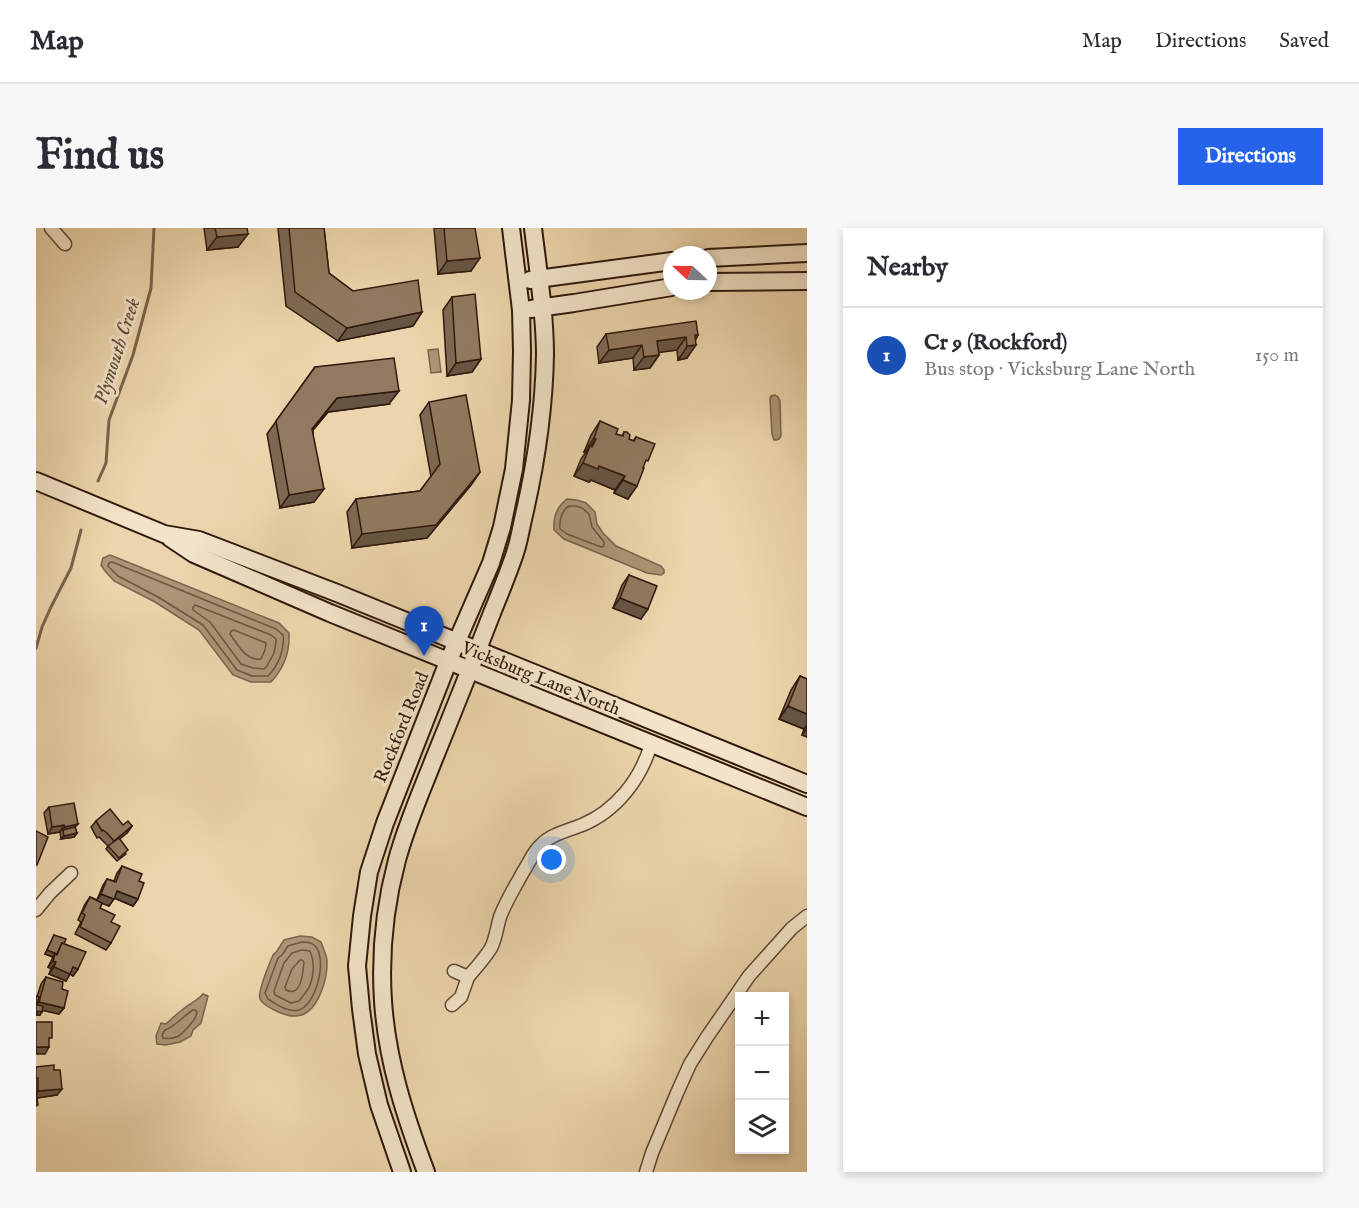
<!DOCTYPE html>
<meta charset="utf-8">
<style>
:root{--surface:#fff;--page:#f7f7f7;--text:#2b2b33;--muted:#7c7c81;--line:#e1e1e2;--accent:#2563eb}
body{margin:0;font-family:"IM FELL English",serif;background:var(--page);color:var(--text)}
.controls{position:absolute;right:18px;bottom:18px;display:grid;overflow:hidden;border-radius:0px;box-shadow:0 3px 9px #0003}
.controls button{width:54px;height:54px;display:grid;place-items:center;padding:0;border:0;border-bottom:2px solid var(--line);background:var(--surface);color:var(--text);font:30px sans-serif}
.compass{position:absolute;left:627px;top:18px;width:54px;height:54px;border-radius:50%;background:var(--surface);box-shadow:0 3px 9px #0003;rotate:292deg}
.you{position:absolute;left:516px;top:632px;width:21px;height:21px;margin:-15px;border:4px solid #fff;border-radius:50%;background:#1a73e8;box-shadow:0 0 0 9px #1a73e833}
.badge{display:grid;place-items:center;width:39px;height:39px;border-radius:50%;background:var(--accent);color:#fff;font-size:20px;font-weight:700}
.pin{position:absolute;translate:-50% -50px;filter:drop-shadow(0 2px 3px #0008)}
.pin::after{content:'';position:absolute;top:32px;width:21px;height:18px;background:inherit;clip-path:polygon(0 0,100% 0,50% 100%)}
.list{margin:0;padding:0;list-style:none}
h2{display:flex;justify-content:space-between;align-items:center;height:78px;margin:0;padding:0 24px;font-size:26px}
h2 small{font-size:20px;font-weight:400;color:var(--muted)}
.list li{display:grid;grid-template-columns:39px 1fr auto;gap:18px;align-items:center;box-sizing:border-box;height:96px;padding:0 24px;border-top:2px solid var(--line)}
.list b{display:block;font-size:22px;white-space:nowrap}
.list p{margin:0;font-size:20px;white-space:nowrap;color:var(--muted)}
.list em{font-size:20px;font-style:normal;color:var(--muted)}
.icon{flex:none;width:33px;height:33px;fill:none;stroke:currentColor;stroke-width:2;stroke-linecap:round;stroke-linejoin:round}
.map{position:relative;flex:none;width:771px;height:944px;overflow:hidden;border-radius:0px}
header{display:flex;align-items:center;gap:36px;box-sizing:border-box;height:84px;padding:0 30px;background:var(--surface);border-bottom:2px solid var(--line)}
header strong{font-size:28px}
nav{display:flex;gap:33px;margin-inline-start:auto;font-size:21px}
.intro{display:flex;align-items:center;justify-content:space-between;box-sizing:border-box;height:144px;padding:0 36px}
h1{margin:0;font-size:42px}
.button{padding:15px 27px;border-radius:0px;background:var(--accent);color:#fff;font-size:21px;font-weight:700}
main{display:flex;gap:36px;padding:0 36px}
aside{flex:1;background:var(--surface);border-radius:0px;box-shadow:0 3px 9px #0003}
.map>svg:first-child{display:block}
.water{fill:#ab9576;stroke:#79634c;stroke-width:1.5}
.lines{fill:none;stroke-linecap:round;stroke-linejoin:round}
.shore{stroke:#6c5642;stroke-width:1.5}
.stream{stroke:#79634c;stroke-width:3}
.street-casing{stroke:#5e4735;stroke-width:15}
.secondary-casing{stroke:#2e180d;stroke-width:20}
.street{stroke:#f3e4c9;stroke-width:12}
.secondary{stroke:#f3e4c9;stroke-width:16}
.wall{fill:#7d6953;stroke:#2e180d;stroke-width:1.5}
.shaded-wall{fill:#665543;stroke:#2e180d;stroke-width:1.5}
.building{fill:#917a60;stroke:#2e180d;stroke-width:1.5}
.labels{text-anchor:middle;stroke-width:6;stroke-linejoin:round;paint-order:stroke}
.street-label{font-size:18px;fill:#2e180d;stroke:#f3e4c9}
.water-label{font-size:20px;font-style:italic;fill:#604a37;stroke:#f3e4c9}
</style>
<header>
<strong>Map</strong>
<nav><a>Map</a><a>Directions</a><a>Saved</a></nav>
</header>
<div class="intro"><h1>Find us</h1><a class="button">Directions</a></div>
<main>
<div class="map">
<svg width="771" height="944" viewBox="0 0 771 944">
<rect width="100%" height="100%" fill="#ecd5ac"/>
<filter id="stains"><feTurbulence type="fractalNoise" baseFrequency=".00333" numOctaves="4"/><feColorMatrix values="0 0 0 0 .2 0 0 0 0 .09 0 0 0 0 .02 0 0 0 .5 -.17"/></filter>
<radialGradient id="worn" r=".72"><stop offset=".6" stop-color="#630" stop-opacity="0"/><stop offset="1" stop-color="#630" stop-opacity=".3"/></radialGradient>
<g class="water">
<path d="M402,121L405,144L395,145L392,122Z"/>
<path d="M739,167L742,169L744,173L745,208L743,211L740,212H738L736,206L734,171L735,168Z"/>
<path d="M531,271L541,272L550,275L559,284L561,296L567,305L580,318L625,338L628,342V345L625,347L611,345L528,311L518,302C517,289 520,279 531,271Z"/>
<path d="M74,327L243,395L253,405C254,424 248,440 235,454H215L197,447L163,402L119,374L78,353L69,343L65,337L67,330Z"/>
<path d="M264,708L276,709L285,714C287,720 290,726 291,732C292,750 282,787 260,788C252,789 245,785 238,782C233,779 226,776 224,771C221,763 234,735 237,727L241,723L248,712Z"/>
<path d="M167,766L172,768L165,795L157,802L155,808L144,814L130,817L121,816L120,808L125,795L130,796C136,791 140,786 146,782C153,776 161,773 167,766Z"/>
</g>
<g class="lines">
<g class="shore">
<path d="M533,278H540L546,280L553,286L556,299L568,314V318L565,319L531,306L524,301C523,292 526,282 533,278Z"/>
<path d="M76,334L240,401L247,407C249,422 242,438 232,448H216L201,442L167,397L122,369L82,348L72,338L73,335Z"/>
<path d="M159,377L235,407L240,411V414L238,425L231,438L228,441L217,440L205,436L174,394L157,382V379Z"/>
<path d="M198,402L230,415L229,422L225,431C210,433 202,417 194,406L195,403Z"/>
<path d="M266,714C270,714 276,714 279,718C292,731 280,777 263,782C252,785 240,776 232,771L229,765L242,730L246,727L252,718Z"/>
<path d="M266,722L274,723C279,734 278,751 272,761C269,766 265,770 263,773L255,775L239,767L238,763L248,735L256,725Z"/>
<path d="M264,732H266L268,734C267,745 265,770 250,762L249,759L256,741Z"/>
<path d="M157,782H159L161,784C160,791 158,791 154,797C145,807 142,812 127,810L126,807L129,802C140,798 147,788 157,782Z"/>
</g>
<g class="stream">
<path d="M62,253L70,235L73,192L97,127L115,60L118,0"/>
<path d="M0,420L6,399L15,379L35,340L45,302"/>
</g>
<defs>
<g id="street">
<path d="M15,0L29,16"/>
<path d="M0,682L14,665L35,645"/>
<path d="M418,743L432,749C440,740 449,730 455,720C460,710 461,699 464,689C470,673 479,659 487,644C493,635 497,624 505,617C515,606 531,603 546,597C580,583 605,551 615,516"/>
<path d="M416,777L425,769L432,749"/>
<path d="M610,944L616,925L641,865L654,836L671,809L713,748L756,700L771,688"/>
</g>
<g id="secondary">
<path d="M672,30L771,25"/>
<path d="M494,52L636,33"/>
<path d="M672,54L771,53"/>
<path d="M495,81L538,75L636,59"/>
<path d="M0,253L128,306L163,312L301,365L771,556"/>
<path d="M134,310L158,326L294,385L771,579"/>
<path d="M366,944L343,877L331,826L325,781L321,738L326,688L333,644L349,595L412,434L455,335L466,299L478,241L485,172L486,123L485,82L475,0"/>
<path d="M390,944C369,888 351,833 347,773C344,727 349,677 361,632C370,598 385,564 398,531C418,482 437,434 456,385C464,365 472,346 479,325C483,313 485,300 488,287C500,235 508,181 509,127C509,85 502,42 497,0"/>
</g>
</defs>
<use href="#street" class="street-casing"/>
<use href="#secondary" class="secondary-casing"/>
<use href="#street" class="street"/>
<use href="#secondary" class="secondary"/>
</g>
<g class="wall">
<path d="M168,0H211L202,19L171,22Z"/>
<path d="M242,0H288L293,45L317,63L386,84L377,98L302,113L250,78Z"/>
<path d="M398,0H439L435,43L402,46Z"/>
<path d="M416,69L445,131L436,144L411,148L407,82Z"/>
<path d="M570,106L662,107L660,111L651,130L642,132L641,122L622,124L623,127L614,140L598,142L597,130L563,135L561,119Z"/>
<path d="M279,139L353,176L292,184L277,202L278,274L244,280L231,206Z"/>
<path d="M393,174L444,244L435,257L391,310L316,320L311,284L320,271L384,263L395,249L384,187Z"/>
<path d="M564,193L580,206L586,208L588,204L593,211L597,213L600,209L607,240L592,271L578,265L579,262L555,252L553,254L538,248L545,231L550,224H548L555,207Z"/>
<path d="M593,347L605,391L577,380L586,357Z"/>
<path d="M764,448L771,451V509L766,507L768,501L743,491L755,462Z"/>
<path d="M13,579L39,599L41,605L38,609L25,611L24,604L12,606L8,585Z"/>
<path d="M60,593L96,598L91,605L83,611L90,626L81,633L70,621L72,618L63,609L61,610L55,599Z"/>
<path d="M86,638L103,653L102,671L97,678L78,670L73,678L66,675L64,680L75,694V715L70,722L39,706L45,694L42,692L49,676L54,669L61,672L67,657L71,651L78,653L81,645Z"/>
<path d="M18,707L28,716L42,741L37,748L34,746L30,753L13,746L15,741L12,739L17,729L9,726Z"/>
<path d="M10,749L26,761L28,780L23,786L6,782L4,787H0V768L1,769L5,756Z"/>
<path d="M0,839L21,867L1,870L0,879Z"/>
</g>
<g class="shaded-wall">
<path d="M212,6L202,19L171,22L181,9Z"/>
<path d="M444,30L435,43L402,46L411,33Z"/>
<path d="M386,84L377,98L302,113L311,100Z"/>
<path d="M659,107H662L655,118L660,117L651,130L642,132Z"/>
<path d="M650,109L641,122L612,126L621,113Z"/>
<path d="M606,117L597,130L563,135L573,122Z"/>
<path d="M623,127L614,140L598,142L608,129Z"/>
<path d="M445,131L436,144L411,148L420,135Z"/>
<path d="M363,163L353,176L292,184L267,214L301,170Z"/>
<path d="M558,210L560,211L550,224H548Z"/>
<path d="M547,235L563,238L589,248L579,262L555,252L553,254L538,248Z"/>
<path d="M444,244L435,257L391,310L316,320L326,306Z"/>
<path d="M587,252L601,258L592,271L578,265Z"/>
<path d="M288,261L278,274L244,280L253,267Z"/>
<path d="M584,370L612,381L605,391L577,380Z"/>
<path d="M752,478L771,486V497L768,501L743,491Z"/>
<path d="M771,500V509L766,507Z"/>
<path d="M42,596L37,602H27L29,599Z"/>
<path d="M28,597L24,604L12,606L16,599Z"/>
<path d="M96,598L91,605L73,620L78,613Z"/>
<path d="M41,605L38,609L25,611L28,608Z"/>
<path d="M81,663L102,671L97,678L76,669Z"/>
<path d="M65,666L78,671L73,678L60,673Z"/>
<path d="M11,722L21,726H19L17,729L9,726Z"/>
<path d="M17,733L20,734L15,741L12,739Z"/>
<path d="M18,739H37L42,741L37,748L34,746L30,753L13,746Z"/>
<path d="M3,774L28,780L23,786L0,781V778Z"/>
<path d="M2,783L6,784L4,787H0Z"/>
<path d="M0,819H13L9,826H0Z"/>
<path d="M26,861L21,867L0,870V867L2,863Z"/>
</g>
<g class="building">
<path d="M179,0H211L212,6L181,9Z"/>
<path d="M253,0H288L293,45L317,63L382,52L386,84L311,100L259,64Z"/>
<path d="M408,0H439L444,30L411,33Z"/>
<path d="M439,66L445,131L420,135L416,69Z"/>
<path d="M660,93L662,107H659L660,117L651,118L650,109L621,113L623,127L608,129L606,117L573,122L570,106Z"/>
<path d="M358,130L363,163L301,170L276,201L288,261L253,267L240,193L279,139Z"/>
<path d="M430,167L444,244L400,297L326,306L320,271L384,263L404,236L393,174Z"/>
<path d="M564,193L582,201L580,206L587,208L588,204H591L594,207L593,211L598,213L600,209L619,216L612,233L610,232L607,240H608L601,258L587,252L589,248L563,238L562,241L547,235L554,218L556,219L560,211L558,210Z"/>
<path d="M593,347L621,358L612,381L584,370Z"/>
<path d="M764,448L771,451V486L752,478Z"/>
<path d="M38,575L42,596L29,599L28,597L16,599L13,579Z"/>
<path d="M74,581L87,597L92,593L96,598L78,613L71,605L67,602L66,603L60,593Z"/>
<path d="M39,599L41,605L28,608L27,602Z"/>
<path d="M0,603L12,609L1,637H0Z"/>
<path d="M83,610L92,622L83,630L72,618Z"/>
<path d="M86,638L106,646L103,653L108,655L102,671L81,663L78,671L65,666L71,651L80,654Z"/>
<path d="M54,669L66,675L64,680L79,687L75,694L84,698L75,715L44,699L49,687L46,685Z"/>
<path d="M18,707L30,711L28,716L26,715L24,719L21,726L11,722Z"/>
<path d="M26,715L50,724L42,741L37,739L34,746L18,739L20,734L17,733L19,726L21,727Z"/>
<path d="M10,749L27,754L26,761L32,763L28,780L3,774Z"/>
<path d="M0,768L3,769L1,777L7,778L6,784L2,783L1,785H0Z"/>
<path d="M0,794H16V810H13V819H0Z"/>
<path d="M18,837V842H24L26,861L2,863V850H0V839Z"/>
<path d="M0,863L2,877H0Z"/>
</g>
<g class="labels">
<g class="street-label">
<text transform="translate(505 450) rotate(22)" y="6">Vicksburg Lane North</text>
<text transform="translate(365 499) rotate(-68)" y="6">Rockford Road</text>
</g>
<g class="water-label">
<text transform="translate(80 123) rotate(-72)" y="7">Plymouth Creek</text>
</g>
</g>
<rect width="100%" height="100%" filter="url(#stains)"/>
<rect width="100%" height="100%" fill="url(#worn)"/>
</svg>
<div class="controls">
<button>+</button>
<button>−</button>
<button><svg class="icon" aria-label="layers" viewBox="0 0 24 24"><path d="M12 4l9 5-9 5-9-5zM3 14l9 5 9-5"/></svg></button>
</div>
<svg class="compass" viewBox="-18 -18 36 36"><path d="M0-13l5 13h-10z" fill="#e53935"/><path d="M0 13l5-13h-10z" fill="#7c7c81"/></svg>
<div class="you"></div>
<div class="pin badge" style="left:388px;top:428px;background:#1a4fb4">1</div>
</div>
<aside>
<h2>Nearby<small></small></h2>
<ul class="list">
<li><span class="badge" style="background:#1a4fb4">1</span><div><b>Cr 9 (Rockford)</b><p>Bus stop · Vicksburg Lane North</p></div><em>150 m</em></li>
</ul>
</aside>
</main>
